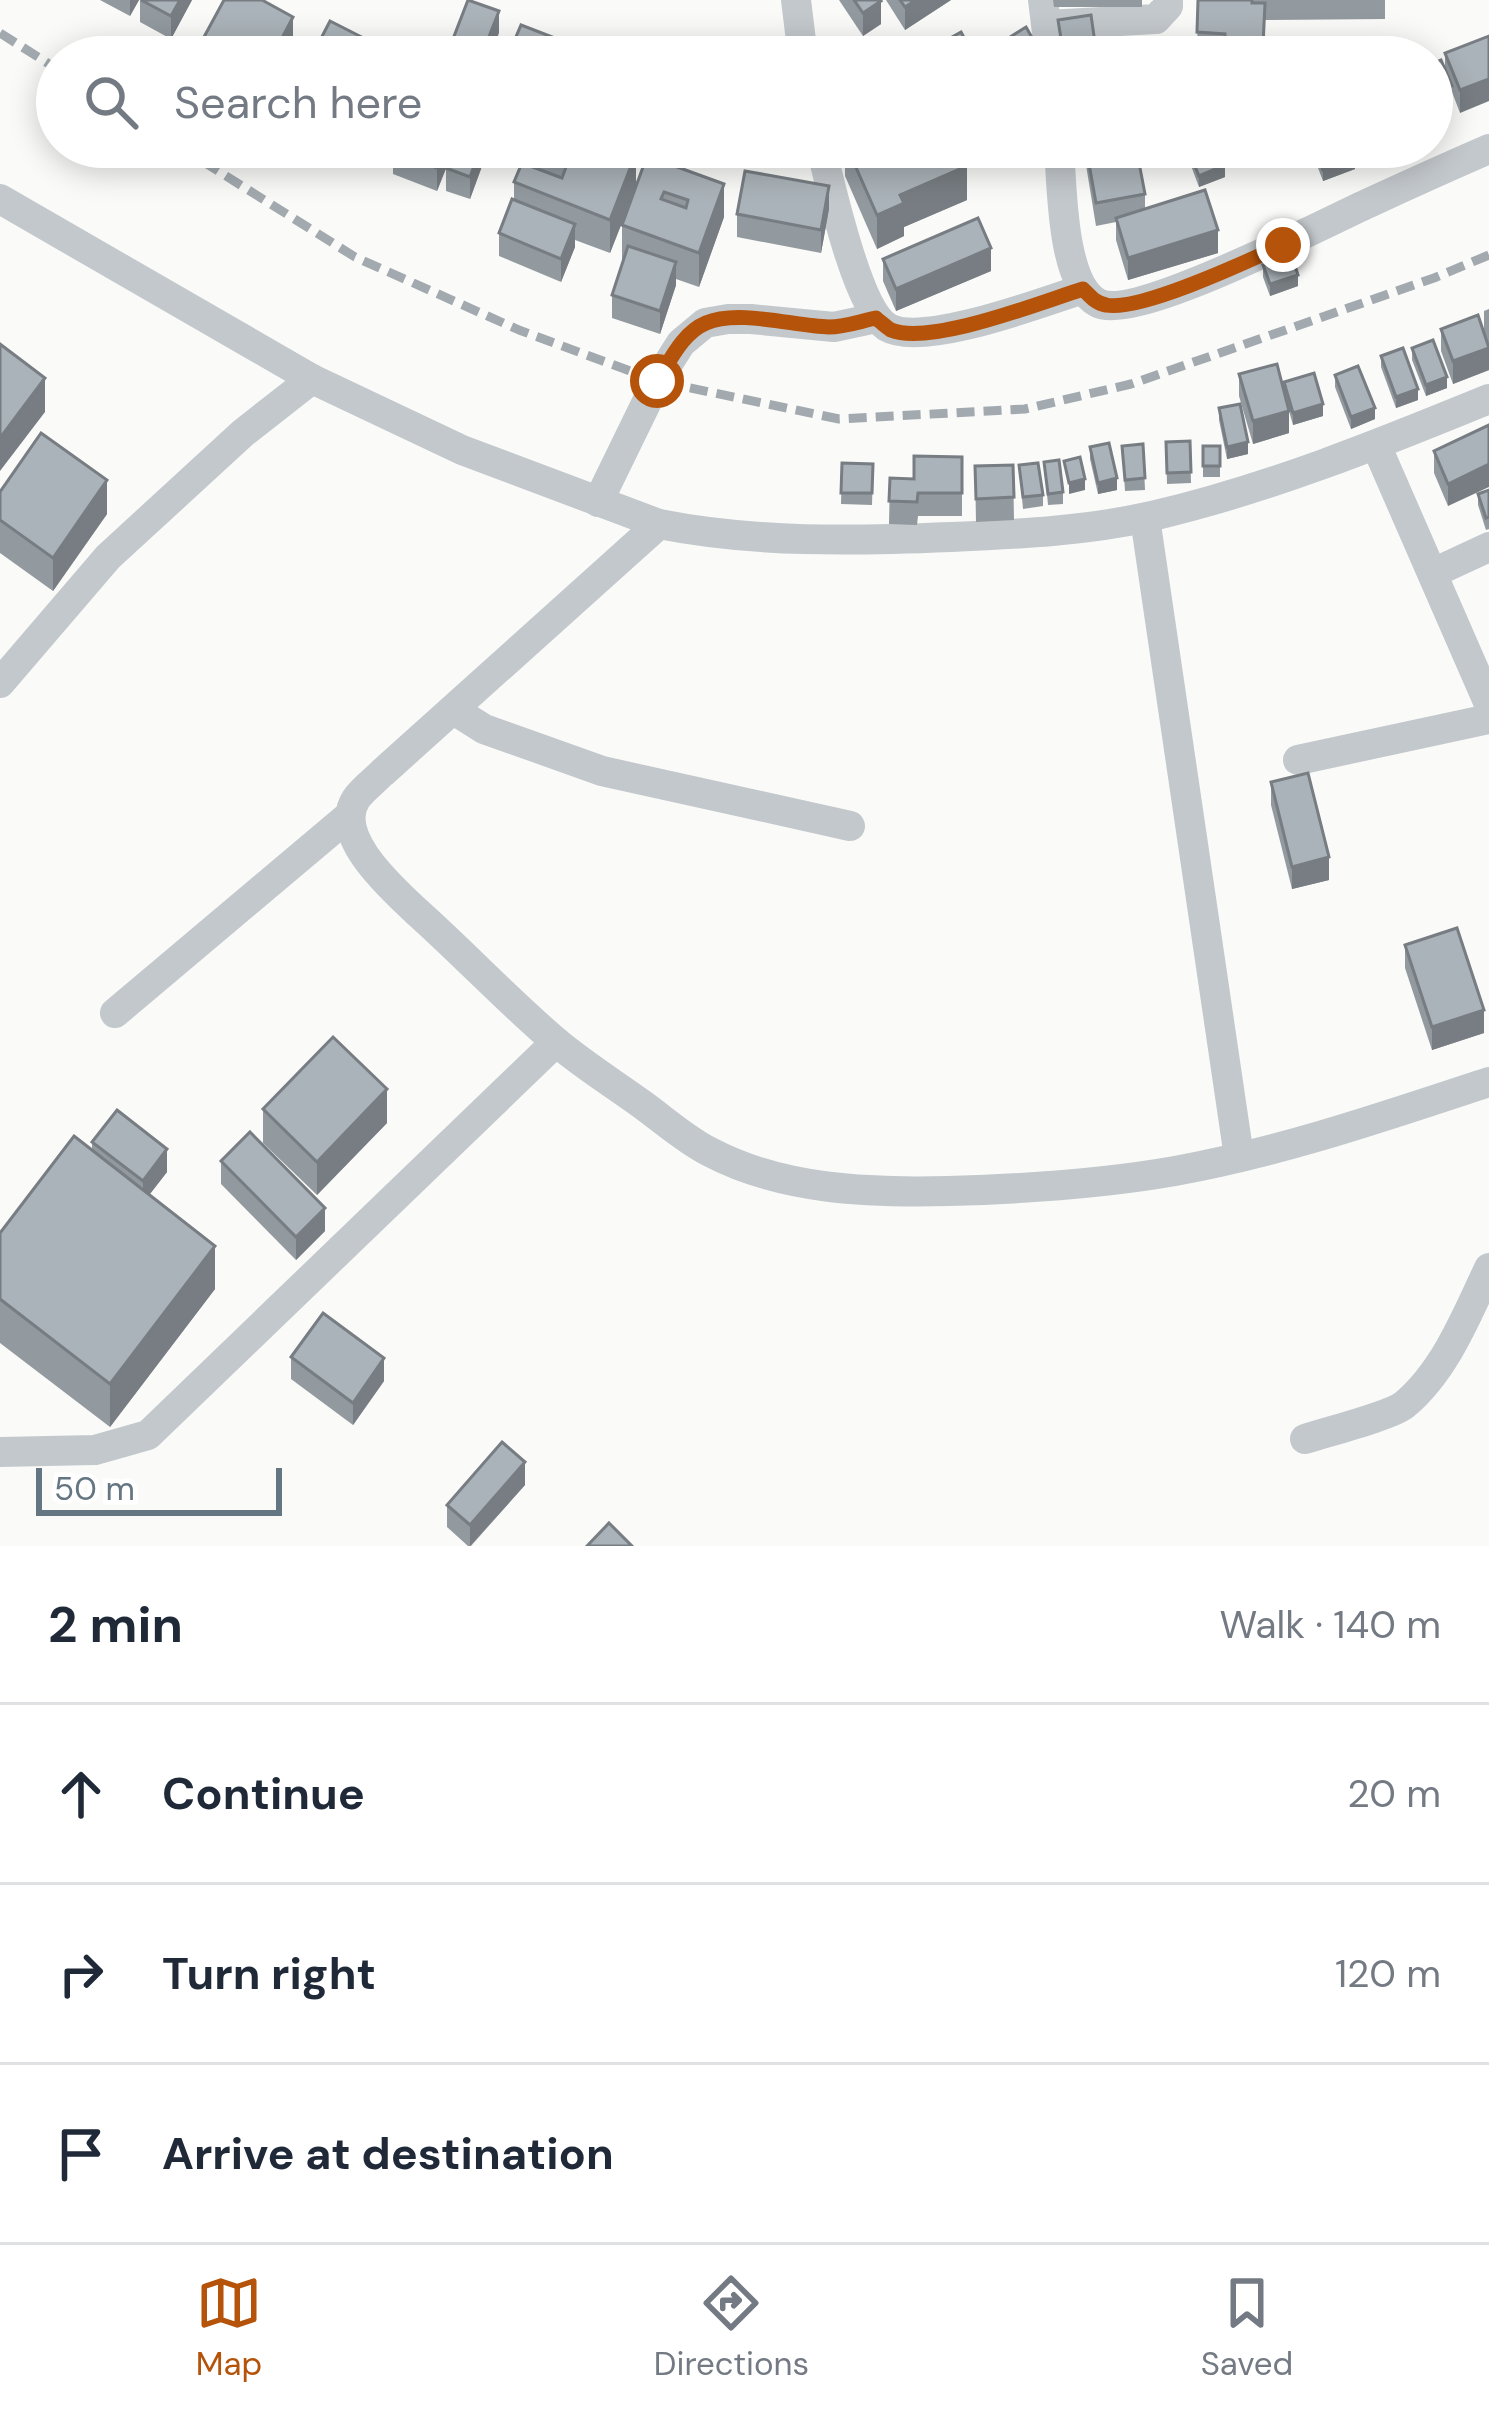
<!DOCTYPE html>
<meta charset="utf-8">
<style>
:root{--surface:#fff;--page:#f6f6f7;--text:#1f2937;--muted:#747a83;--line:#e0e1e3;--accent:#b45309}
body{margin:0;font-family:"DM Sans",sans-serif;background:var(--page);color:var(--text)}
.scale{position:absolute;left:36px;bottom:30px;width:246px;box-sizing:border-box;padding-left:12px;border:6px solid #657683;border-top:0;font-size:33px;line-height:42px;white-space:nowrap;color:#657683;-webkit-text-stroke:9px #fff;paint-order:stroke}
.stop{position:absolute;width:36px;height:36px;margin:-27px;border:9px solid #b45309;border-radius:50%;background:#fff}
.stop.end{background:#b45309;border-color:#fff;box-shadow:0 3px 12px #0008}
.list{margin:0;padding:0;list-style:none}
h2{display:flex;justify-content:space-between;align-items:center;height:156px;margin:0;padding:0 48px;font-size:51px}
h2 small{font-size:39px;font-weight:400;color:var(--muted)}
.list li{display:grid;grid-template-columns:78px 1fr auto;gap:36px;align-items:center;box-sizing:border-box;height:180px;padding:0 48px;border-top:3px solid var(--line)}
.list b{display:block;font-size:45px;white-space:nowrap}
.list em{font-size:39px;font-style:normal;color:var(--muted)}
.icon{flex:none;width:66px;height:66px;fill:none;stroke:currentColor;stroke-width:2;stroke-linecap:round;stroke-linejoin:round}
.map{position:relative;flex:none;width:1489px;height:1546px;overflow:hidden}
.search{position:absolute;background:var(--surface);box-shadow:0 6px 30px #0003;left:36px;right:36px;top:36px;height:132px;display:flex;align-items:center;gap:30px;box-sizing:border-box;padding:0 42px;border-radius:66px;color:var(--muted);font-size:45px}
.sheet{height:696px;background:var(--surface)}
nav{display:flex;justify-content:space-around;align-items:center;box-sizing:border-box;height:168px;border-top:3px solid var(--line);background:var(--surface);font-size:33px;color:var(--muted)}
nav a{display:grid;justify-items:center;gap:6px}
nav .on{color:var(--accent)}
.map>svg:first-child{display:block}
.lines{fill:none;stroke-linecap:round;stroke-linejoin:round}
.street{stroke:#c3c8cc;stroke-width:30}
.rail{stroke:#a2aab0;stroke-width:9;stroke-dasharray:18 9;stroke-linecap:butt}
.wall{fill:#929a9f}
.shaded-wall{fill:#777d82}
.building{fill:#aab3b9;stroke:#777d82;stroke-width:3;fill-rule:evenodd}
.route{stroke:#b45309;stroke-width:15}
</style>
<div class="map">
<svg width="1489" height="1546" viewBox="0 0 1489 1546">
<rect width="100%" height="100%" fill="#fafaf8"/>
<g class="lines">
<g class="street">
<path d="M796,0L803,57"/>
<path d="M1043,0L1050,57"/>
<path d="M1047,25L1156,19L1168,6V0"/>
<path d="M821,147C830,184 857,308 887,327C922,348 1043,302 1083,289"/>
<path d="M1059,147C1062,184 1061,284 1098,303C1136,322 1328,221 1371,202C1410,184 1450,166 1489,149"/>
<path d="M0,199L312,379L462,450L659,524C755,543 854,541 951,537C1018,534 1086,531 1152,516C1268,489 1379,444 1489,399"/>
<path d="M1376,445L1489,704"/>
<path d="M598,502L657,381L681,343L705,323L728,319H751L834,327L876,318"/>
<path d="M1145,518L1239,1157"/>
<path d="M659,524L382,773C374,781 362,790 356,799C332,836 392,888 416,911C463,953 507,1000 555,1041C582,1064 614,1084 643,1105C665,1121 686,1140 710,1152C782,1190 869,1193 949,1191C1024,1189 1101,1184 1175,1171C1281,1152 1386,1116 1489,1082"/>
<path d="M1433,573L1489,547"/>
<path d="M0,683L108,557L243,433L312,379"/>
<path d="M454,710L484,729L602,771L850,826"/>
<path d="M1298,760L1489,719"/>
<path d="M115,1013L350,815"/>
<path d="M1305,1439C1326,1432 1390,1416 1404,1405C1445,1371 1467,1315 1489,1268"/>
<path d="M0,1452L95,1450L148,1435L556,1042"/>
</g>
<g class="rail">
<path d="M0,33L57,69"/>
<path d="M180,147L355,257L519,330L657,381L839,419L1025,409L1131,384L1434,278L1489,255"/>
</g>
</g>
<g class="wall">
<path d="M100,0H139L130,16Z"/>
<path d="M140,0H192L171,39L140,22Z"/>
<path d="M839,0H880L881,24L863,36Z"/>
<path d="M886,0H951L905,30Z"/>
<path d="M1053,0H1142V7H1054Z"/>
<path d="M1198,0H1385V19L1265,20L1224,57L1197,55Z"/>
<path d="M1058,20L1097,57H1061Z"/>
<path d="M1489,36L1460,113L1452,92V109L1445,70V53Z"/>
<path d="M204,37L293,40L284,57H204Z"/>
<path d="M513,44L563,52L561,57H516L513,56Z"/>
<path d="M334,147H383L373,166Z"/>
<path d="M452,147V151L489,147L470,199L446,191V169L437,191L393,174V151Z"/>
<path d="M845,147H879L884,159L886,158L879,147H959L967,200L904,227V236L877,249L845,176Z"/>
<path d="M1074,147H1136L1145,194V208L1218,253L1128,280L1116,240V222L1096,226L1085,159L1075,160Z"/>
<path d="M1184,147H1217L1225,177L1199,187Z"/>
<path d="M1310,147H1351L1355,169L1323,181Z"/>
<path d="M526,152L636,185L647,156L724,217L699,287L676,279V285L660,334L612,318V295L624,260L622,259V225L627,210L610,253L575,240V247L561,282L499,256V233L514,200V182L526,164Z"/>
<path d="M829,209L821,253L737,237V214Z"/>
<path d="M883,259L991,271L896,311L883,281Z"/>
<path d="M1263,265L1298,286L1270,296L1263,277Z"/>
<path d="M1489,309V370L1453,384L1441,351V329L1484,330V311Z"/>
<path d="M1412,348L1447,388L1426,396L1412,360Z"/>
<path d="M1381,356L1418,400L1396,408L1381,367Z"/>
<path d="M1239,374L1284,392V382L1323,416L1293,425L1289,411V433L1253,444L1239,396Z"/>
<path d="M1335,375L1375,419L1351,429L1335,387Z"/>
<path d="M1219,408L1248,454L1227,459L1219,420Z"/>
<path d="M1489,425L1448,506L1434,473V451Z"/>
<path d="M1190,441L1191,483L1167,484L1166,442Z"/>
<path d="M1143,444L1145,490L1125,491L1122,446Z"/>
<rect x="1203" y="446" width="17" height="31"/>
<path d="M1090,447L1117,490L1098,494L1090,459Z"/>
<path d="M962,457V516H918L917,525L889,524L890,478L914,479Z"/>
<path d="M1044,462L1063,492V504L1048,505Z"/>
<path d="M842,463L873,464L872,505L841,504Z"/>
<path d="M1013,465L1014,520L976,522L975,466Z"/>
<path d="M1019,465L1043,495V506L1023,509Z"/>
<path d="M1489,490V529L1486,530L1478,505V494Z"/>
<path d="M0,492L107,514L53,591L0,553Z"/>
<path d="M1271,782L1329,880L1292,889L1271,805Z"/>
<path d="M1405,945L1484,1033L1432,1050L1405,968Z"/>
<path d="M263,1109L387,1123L317,1195L263,1143Z"/>
<path d="M92,1142L167,1172L149,1195L215,1289L110,1427L0,1343V1233L92,1151Z"/>
<path d="M221,1161L325,1231L296,1260L221,1184Z"/>
<path d="M291,1357L384,1381L353,1425L291,1379Z"/>
<path d="M525,1485L471,1546H468L447,1527V1505Z"/>
</g>
<g class="shaded-wall">
<path d="M130,0H139L130,16Z"/>
<path d="M180,0H192L171,39V16Z"/>
<path d="M916,0H951L905,30V7Z"/>
<path d="M881,1V24L863,36V13Z"/>
<path d="M499,11V33L490,57H481Z"/>
<path d="M293,17V40L284,57H272Z"/>
<path d="M1038,48V57H1023Z"/>
<path d="M1489,79V101L1460,113V90Z"/>
<path d="M1452,86V109L1432,117V94Z"/>
<path d="M373,147H383L373,166Z"/>
<path d="M445,147H452V152L437,191V168Z"/>
<path d="M481,147H489L470,199V177Z"/>
<path d="M891,147H921L891,166Z"/>
<path d="M636,153V187L610,253V220Z"/>
<path d="M1355,157V169L1323,181V170Z"/>
<path d="M1225,165V177L1199,187V176Z"/>
<path d="M967,166V200L904,227V236L877,249V215L900,195Z"/>
<path d="M724,184V217L699,287V253Z"/>
<path d="M829,186V209L821,253V230Z"/>
<path d="M575,224V247L561,282V259Z"/>
<path d="M1218,230V253L1128,280V258Z"/>
<path d="M991,248V271L896,311V289Z"/>
<path d="M676,262V285L660,334V311Z"/>
<path d="M1298,275V286L1270,296V284Z"/>
<path d="M1489,348V370L1453,384V361Z"/>
<path d="M1447,377V388L1426,396V385Z"/>
<path d="M45,378V412L0,471V438Z"/>
<path d="M1418,389V400L1396,408V397Z"/>
<path d="M1323,404V416L1293,425V413Z"/>
<path d="M1375,408V419L1351,429V417Z"/>
<path d="M1289,411V433L1253,444V421Z"/>
<path d="M1248,442V454L1227,459V447Z"/>
<path d="M1489,464V487L1448,506V484Z"/>
<path d="M1117,478V490L1098,494V483Z"/>
<path d="M1085,479V490L1069,494V483Z"/>
<path d="M107,480V514L53,591V558Z"/>
<path d="M1329,857V880L1292,889V867Z"/>
<path d="M1484,1010V1033L1432,1050V1027Z"/>
<path d="M387,1089V1123L317,1195V1162Z"/>
<path d="M167,1149V1172L143,1203V1181Z"/>
<path d="M325,1208V1231L296,1260V1237Z"/>
<path d="M215,1246V1289L110,1427V1384Z"/>
<path d="M384,1358V1381L353,1425V1403Z"/>
<path d="M525,1462V1485L470,1546V1525Z"/>
</g>
<g class="building">
<path d="M141,0H180L171,16Z"/>
<path d="M224,0H262L293,17L272,57H241L204,37Z"/>
<path d="M468,0L499,11L481,57H446Z"/>
<path d="M854,0H880L881,1L863,13Z"/>
<path d="M900,0H916L905,7Z"/>
<path d="M1198,0H1252V3H1265L1263,46L1271,47V57H1224L1225,34L1197,32Z"/>
<path d="M1091,15L1097,57H1064L1058,20Z"/>
<path d="M330,21L401,57H329L315,50Z"/>
<path d="M521,25L563,41L557,57H547L513,44Z"/>
<path d="M1026,27L1038,48L1023,57H1002L996,46Z"/>
<path d="M961,32L971,51L960,57H939L934,47Z"/>
<path d="M1489,36V79L1460,90L1445,53Z"/>
<path d="M982,45L990,57H963Z"/>
<path d="M1441,60L1452,86L1432,94V64Z"/>
<path d="M395,147H445L437,168L393,151Z"/>
<path d="M453,147H481L470,177L446,168Z"/>
<path d="M528,147H621L636,153L610,220L514,182L522,163L562,178L566,167L526,152Z"/>
<path d="M847,147H879L884,159L913,147H959L967,166L900,195L904,203L877,215Z"/>
<path d="M1086,147H1136L1145,194L1096,203Z"/>
<path d="M1187,147H1217L1225,165L1199,176Z"/>
<path d="M1314,147H1351L1355,157L1323,170Z"/>
<path d="M647,156L724,184L699,253L622,225ZM664,192L688,200L686,208L661,199Z"/>
<path d="M745,171L829,186L821,230L737,214Z"/>
<path d="M1205,190L1218,230L1128,258L1116,218Z"/>
<path d="M512,199L575,224L561,259L499,233Z"/>
<path d="M978,218L991,248L896,289L883,259Z"/>
<path d="M628,246L676,262L660,311L612,295Z"/>
<path d="M1292,256L1298,275L1270,284L1263,265Z"/>
<path d="M1478,315L1489,348L1453,361L1441,329Z"/>
<path d="M1433,340L1447,377L1426,385L1412,348Z"/>
<path d="M0,344L45,378L0,438Z"/>
<path d="M1403,348L1418,389L1396,397L1381,356Z"/>
<path d="M1277,364L1289,411L1253,421L1239,374Z"/>
<path d="M1358,366L1375,408L1351,417L1335,375Z"/>
<path d="M1314,373L1323,404L1293,413L1284,382Z"/>
<path d="M1240,404L1248,442L1227,447L1219,408Z"/>
<path d="M1489,425V464L1448,484L1434,451Z"/>
<path d="M41,433L107,480L53,558L0,520V492Z"/>
<path d="M1190,441L1191,472L1167,473L1166,442Z"/>
<path d="M1109,443L1117,478L1098,483L1090,447Z"/>
<path d="M1143,444L1145,478L1125,480L1122,446Z"/>
<rect x="1203" y="446" width="17" height="20"/>
<path d="M914,456L962,457V493H918L917,502L889,501L890,478L914,479Z"/>
<path d="M1080,457L1085,479L1069,483L1064,461Z"/>
<path d="M1059,460L1063,492L1048,494L1044,462Z"/>
<path d="M842,463L873,464L872,493H841Z"/>
<path d="M1038,463L1043,495L1023,497L1019,465Z"/>
<path d="M1013,465L1014,497L976,499L975,466Z"/>
<path d="M1489,490V517L1486,518L1478,494Z"/>
<path d="M1308,773L1329,857L1292,867L1271,782Z"/>
<path d="M1457,928L1484,1010L1432,1027L1405,945Z"/>
<path d="M333,1037L387,1089L317,1162L263,1109Z"/>
<path d="M117,1110L167,1149L143,1181L92,1142Z"/>
<path d="M250,1132L325,1208L296,1237L221,1161Z"/>
<path d="M74,1136L215,1246L110,1384L0,1299V1233Z"/>
<path d="M323,1313L384,1358L353,1403L291,1357Z"/>
<path d="M502,1442L525,1462L470,1525L447,1505Z"/>
<path d="M609,1523L632,1546H587Z"/>
</g>
<g class="lines">
<path class="route" d="M657,381C670,361 682,333 706,323C738,309 794,326 829,327C845,327 861,321 876,318C878,320 889,329 891,330C931,346 1041,302 1083,289C1090,296 1095,303 1106,305C1140,312 1248,261 1283,245"/>
</g>
</svg>
<div class="scale">50 m</div>
<div class="stop" style="left:657px;top:381px"></div>
<div class="stop end" style="left:1283px;top:245px"></div>
<div class="search"><svg class="icon" aria-label="search" viewBox="0 0 24 24"><circle cx="10" cy="10" r="6"/><path d="M15 15l6 6"/></svg>Search here</div>
</div>
<section class="sheet">
<h2>2 min<small>Walk · 140 m</small></h2>
<ul class="list">
<li><svg class="icon" aria-label="ahead" viewBox="0 0 24 24"><path d="M12 20V5M6 11l6-6 6 6"/></svg><div><b>Continue</b></div><em>20 m</em></li>
<li><svg class="icon" aria-label="right" viewBox="0 0 24 24"><path d="M7 20v-9h11M14 6l5 5-5 5"/></svg><div><b>Turn right</b></div><em>120 m</em></li>
<li><svg class="icon" aria-label="arrive" viewBox="0 0 24 24"><path d="M6 21V4h12l-3 4 3 4H6"/></svg><div><b>Arrive at destination</b></div></li>
</ul>
</section>
<nav>
<a class="on"><svg class="icon" aria-label="map" viewBox="0 0 24 24"><path d="M3 6l6-2 6 2 6-2v14l-6 2-6-2-6 2zM9 4v14M15 6v14"/></svg>Map</a>
<a><svg class="icon" aria-label="directions" viewBox="0 0 24 24"><path d="M12 3l9 9-9 9-9-9zM9 14v-3h6M13 9l2 2-2 2"/></svg>Directions</a>
<a><svg class="icon" aria-label="saved" viewBox="0 0 24 24"><path d="M7 4h10v16l-5-4-5 4z"/></svg>Saved</a>
</nav>
